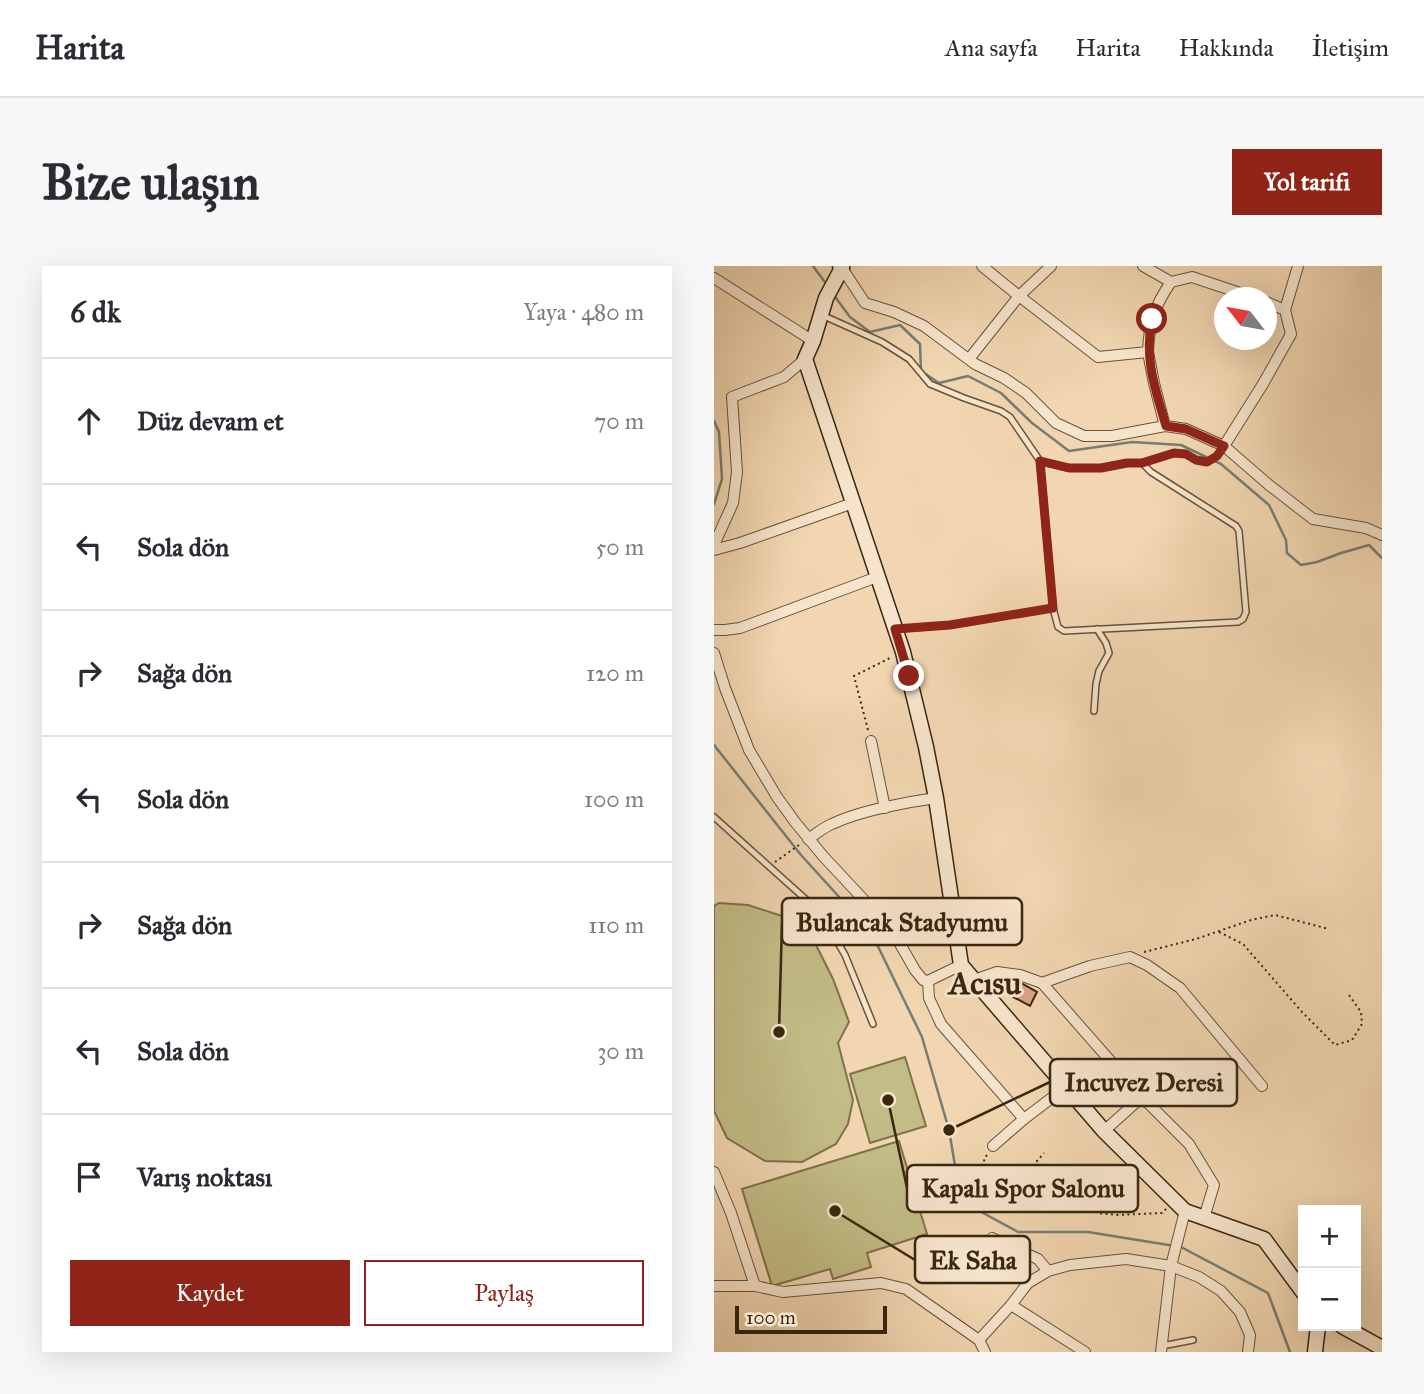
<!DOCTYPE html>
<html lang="tr">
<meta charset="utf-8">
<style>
:root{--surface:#fff;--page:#f7f7f7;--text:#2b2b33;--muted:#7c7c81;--line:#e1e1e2;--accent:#8f2418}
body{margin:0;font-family:"IM FELL Great Primer",serif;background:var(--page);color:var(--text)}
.controls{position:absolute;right:21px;bottom:21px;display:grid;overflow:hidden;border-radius:0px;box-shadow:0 7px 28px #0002}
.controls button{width:63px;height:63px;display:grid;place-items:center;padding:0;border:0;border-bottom:2px solid var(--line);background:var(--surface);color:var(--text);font:35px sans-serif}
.compass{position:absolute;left:500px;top:21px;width:63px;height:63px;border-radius:50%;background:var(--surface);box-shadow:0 7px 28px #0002;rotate:301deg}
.scale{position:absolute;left:21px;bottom:18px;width:152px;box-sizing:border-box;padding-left:7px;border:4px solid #39270f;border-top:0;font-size:19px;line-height:24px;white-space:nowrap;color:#39270f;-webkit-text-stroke:5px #f6e4cc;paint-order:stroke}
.stop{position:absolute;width:21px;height:21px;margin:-16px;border:5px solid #8f2418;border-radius:50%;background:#fff}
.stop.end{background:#8f2418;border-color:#fff;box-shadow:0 2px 7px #0008}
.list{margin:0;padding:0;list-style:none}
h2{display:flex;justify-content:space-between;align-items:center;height:91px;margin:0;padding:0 28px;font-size:30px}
h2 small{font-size:23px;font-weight:400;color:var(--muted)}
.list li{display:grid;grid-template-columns:46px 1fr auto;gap:21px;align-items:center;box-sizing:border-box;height:126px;padding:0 28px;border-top:2px solid var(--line)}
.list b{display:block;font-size:26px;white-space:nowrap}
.list em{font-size:23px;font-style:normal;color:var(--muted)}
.actions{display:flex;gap:14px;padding:21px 28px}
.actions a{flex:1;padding:16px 0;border:2px solid var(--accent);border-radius:0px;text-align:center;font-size:24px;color:var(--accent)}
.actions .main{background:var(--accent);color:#fff}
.icon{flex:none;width:38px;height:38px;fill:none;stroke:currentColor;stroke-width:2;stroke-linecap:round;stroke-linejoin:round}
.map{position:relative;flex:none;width:668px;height:1086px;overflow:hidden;border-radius:0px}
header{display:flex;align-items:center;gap:42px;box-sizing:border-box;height:98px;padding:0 35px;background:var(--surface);border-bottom:2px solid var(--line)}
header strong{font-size:33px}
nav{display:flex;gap:38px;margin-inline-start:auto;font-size:24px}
.intro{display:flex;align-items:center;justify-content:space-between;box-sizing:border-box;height:168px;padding:0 42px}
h1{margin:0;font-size:49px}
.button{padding:18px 32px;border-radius:0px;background:var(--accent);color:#fff;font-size:24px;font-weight:700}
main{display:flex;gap:42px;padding:0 42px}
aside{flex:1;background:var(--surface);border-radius:0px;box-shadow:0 7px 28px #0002}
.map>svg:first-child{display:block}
.green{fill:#c2bc86;stroke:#7e724a;stroke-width:2}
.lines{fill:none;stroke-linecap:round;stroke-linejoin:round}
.stream{stroke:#767d74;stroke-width:2.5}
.building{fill:#dca285;stroke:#39270f;stroke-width:2}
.lane-casing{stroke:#675338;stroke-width:8}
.street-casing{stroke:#675338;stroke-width:12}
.secondary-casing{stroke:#39270f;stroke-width:17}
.path{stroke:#39270f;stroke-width:2;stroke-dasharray:2 3.5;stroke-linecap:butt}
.lane{stroke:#f6e4cc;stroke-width:5}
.street{stroke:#f6e4cc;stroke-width:10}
.secondary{stroke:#f6e4cc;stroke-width:14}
.route{stroke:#8f2418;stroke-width:9}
.labels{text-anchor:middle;stroke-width:6;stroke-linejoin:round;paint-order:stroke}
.district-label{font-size:32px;font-weight:bold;fill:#39270f;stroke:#f6e4cc}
.leader{fill:none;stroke:#39270f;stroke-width:2.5}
.callout-dot{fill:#39270f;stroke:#f6e4cc;stroke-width:2.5}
.callout{fill:#f6e4cc;stroke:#39270f;stroke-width:2.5}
.callout-label{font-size:26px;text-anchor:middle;font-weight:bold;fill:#39270f}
</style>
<header>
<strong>Harita</strong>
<nav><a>Ana sayfa</a><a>Harita</a><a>Hakkında</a><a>İletişim</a></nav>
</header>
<div class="intro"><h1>Bize ulaşın</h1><a class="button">Yol tarifi</a></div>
<main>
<aside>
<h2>6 dk<small>Yaya · 480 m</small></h2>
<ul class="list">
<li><svg class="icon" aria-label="ahead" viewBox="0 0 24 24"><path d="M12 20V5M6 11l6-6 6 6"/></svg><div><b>Düz devam et</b></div><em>70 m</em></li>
<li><svg class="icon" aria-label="left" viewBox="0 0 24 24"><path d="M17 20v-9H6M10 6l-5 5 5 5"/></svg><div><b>Sola dön</b></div><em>50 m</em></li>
<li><svg class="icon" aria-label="right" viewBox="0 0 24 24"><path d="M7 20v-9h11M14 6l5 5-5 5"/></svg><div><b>Sağa dön</b></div><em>120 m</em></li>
<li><svg class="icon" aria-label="left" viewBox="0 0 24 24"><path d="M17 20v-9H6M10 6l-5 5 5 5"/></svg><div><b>Sola dön</b></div><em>100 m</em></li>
<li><svg class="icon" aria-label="right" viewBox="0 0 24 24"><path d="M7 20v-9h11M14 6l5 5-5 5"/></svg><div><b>Sağa dön</b></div><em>110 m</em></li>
<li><svg class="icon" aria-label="left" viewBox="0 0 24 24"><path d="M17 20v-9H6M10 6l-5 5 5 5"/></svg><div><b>Sola dön</b></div><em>30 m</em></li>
<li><svg class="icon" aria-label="arrive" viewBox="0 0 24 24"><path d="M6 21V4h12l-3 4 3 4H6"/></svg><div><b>Varış noktası</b></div></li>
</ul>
<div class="actions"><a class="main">Kaydet</a><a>Paylaş</a></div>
</aside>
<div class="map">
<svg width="668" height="1086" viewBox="0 0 668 1086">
<rect width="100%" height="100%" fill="#f1d6b1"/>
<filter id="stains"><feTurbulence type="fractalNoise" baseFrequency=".00286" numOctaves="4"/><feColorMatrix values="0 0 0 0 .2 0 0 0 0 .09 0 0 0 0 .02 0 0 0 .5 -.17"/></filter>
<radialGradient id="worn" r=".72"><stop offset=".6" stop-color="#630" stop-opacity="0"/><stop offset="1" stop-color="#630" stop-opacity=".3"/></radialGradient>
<g class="green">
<path d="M5,637L34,639L71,651L100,675L119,713L135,756L124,777L139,834L134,858L122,878L88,896L51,895L13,872L0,845V640Z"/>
<path d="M191,791L212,860L156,877L136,808Z"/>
<path d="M185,875L213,968L153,987L157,1001L119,1013L116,1003L58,1020L28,923Z"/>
</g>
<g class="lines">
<g class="stream">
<path d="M99,0L113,19"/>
<path d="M119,28L136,51L156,66L186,59L206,78L207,105L225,117L254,110L287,127L318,157L355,185L418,176L467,179L507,198L555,239L572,274L573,287L587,299L603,296L627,287L655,279L668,292"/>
<path d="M0,155L5,166L8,213L0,238"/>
<path d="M0,479L87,589L157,666L208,771L235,864L247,935L304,966H374L467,981L554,1027L576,1086"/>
</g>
</g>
<path class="building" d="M298,716L307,717L323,726L316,740L292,727Z"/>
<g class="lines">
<defs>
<g id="lane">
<path d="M110,50L168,76L195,93L216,118L250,132L287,145L296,151L326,195L339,342"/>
<path d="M326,195L355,202H387L413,197H428L460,187L472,188L482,194L493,196L503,190L510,180"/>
<path d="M184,363L236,359L339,342L344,361L350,365L524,356L529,353L532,346L525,265L522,260L437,206L428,197"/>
<path d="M380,445L382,418L385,405L395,387L392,377L383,363"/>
<path d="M0,551L106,646L131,689L159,758"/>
<path d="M448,1080L479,1074"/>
</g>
<g id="street">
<path d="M268,0L305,30L384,91L434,86C435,57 441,39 457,16L478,11L541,32"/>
<path d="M429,0L457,16"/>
<path d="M128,2L151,37L180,46L210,60L261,98L290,112L312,127L342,157L370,170H398L451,160L472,163L510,180L549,118L577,68L571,44L552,36"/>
<path d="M0,12L99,75"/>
<path d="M571,44L584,0"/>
<path d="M434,86L440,117L451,160"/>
<path d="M255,93L305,30L337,0"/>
<path d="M510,180L555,219L599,253L652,262L668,269"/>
<path d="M0,279L19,237L23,206L18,131L70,111L91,93"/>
<path d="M0,284L26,277L139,237"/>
<path d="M0,364H11L26,362L163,311"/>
<path d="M0,387L11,422L35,484L63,531L81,556L109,590L178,664L201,704L209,714L214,715L247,699"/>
<path d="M157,475L171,542"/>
<path d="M94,573C102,568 110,561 118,558C145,545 192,536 222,532"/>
<path d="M260,714L283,706L306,709L328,717"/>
<path d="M214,715L215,732L227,758L310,853"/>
<path d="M390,865L428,831"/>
<path d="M279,880L310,853L352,821"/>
<path d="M0,906L17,947L41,1020H0"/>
<path d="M490,952L500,919L475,878L428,831L328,717L376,700L416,691L433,699L466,722L548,820"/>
<path d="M278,972L324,993L334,1005"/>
<path d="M41,1020L69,1026L167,1017L192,1023L265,1074L297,1039L314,1017L334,1005L356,999L412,993L457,1000L485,1011L507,1025L526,1046L536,1069L534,1086"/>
<path d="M297,1039L371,1086"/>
<path d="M265,1074L271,1086"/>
<path d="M447,1086L457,1000L471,945"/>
</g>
<g id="secondary">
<path d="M126,0L128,2L112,32L99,75L91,93L189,386L212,481L222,532L247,699L390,865L471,945L550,973L589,1026"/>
<path d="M628,1060L668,1082"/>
<path d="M601,1086L604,1060"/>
</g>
</defs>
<use href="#lane" class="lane-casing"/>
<use href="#street" class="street-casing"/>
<use href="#secondary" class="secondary-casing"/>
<g class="path">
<path d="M154,464L140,410L176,392"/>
<path d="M61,596L85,579"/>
<path d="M505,666L529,678L588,746L621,779L638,774L648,758L647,746L635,729"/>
<path d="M430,686L482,673L537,654L561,649L615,663"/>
<path d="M273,889L270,893L272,910L283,925L299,926L308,920L324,916L339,921L383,947L405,949L448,947L452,943"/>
<path d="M308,919L317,902L330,887"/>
</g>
<use href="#lane" class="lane"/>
<use href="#street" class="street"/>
<use href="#secondary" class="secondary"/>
</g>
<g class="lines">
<path class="route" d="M195,410L181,363L236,359L339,342L326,195L355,202H387L413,197H428L460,187L472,188L482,194L493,196L503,190L510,180L472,163L452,160C441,122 430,93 438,53"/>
</g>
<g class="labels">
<g class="district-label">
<text x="271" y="728">Acısu</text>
</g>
</g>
<path class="leader" d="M65 766L68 656M235 864L336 816M174 834L193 922M121 945L201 994"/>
<g class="callout-dot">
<circle cx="65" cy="766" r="7"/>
<circle cx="235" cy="864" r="7"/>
<circle cx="174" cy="834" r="7"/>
<circle cx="121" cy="945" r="7"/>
</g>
<g class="callout">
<rect x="68" y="632" width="240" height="47" rx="7"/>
<rect x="336" y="793" width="187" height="47" rx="7"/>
<rect x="193" y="899" width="231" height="47" rx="7"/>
<rect x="201" y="970" width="115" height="47" rx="7"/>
</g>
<g class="callout-label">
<text x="188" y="665">Bulancak Stadyumu</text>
<text x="430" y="825">Incuvez Deresi</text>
<text x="309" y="931">Kapalı Spor Salonu</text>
<text x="259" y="1003">Ek Saha</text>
</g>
<rect width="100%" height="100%" filter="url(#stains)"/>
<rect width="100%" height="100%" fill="url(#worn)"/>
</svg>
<div class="controls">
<button>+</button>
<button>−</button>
</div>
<svg class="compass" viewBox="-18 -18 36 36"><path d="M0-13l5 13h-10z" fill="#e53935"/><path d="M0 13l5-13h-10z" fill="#7c7c81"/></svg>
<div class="scale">100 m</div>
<div class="stop" style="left:438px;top:53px"></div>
<div class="stop end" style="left:195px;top:410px"></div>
</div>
</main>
